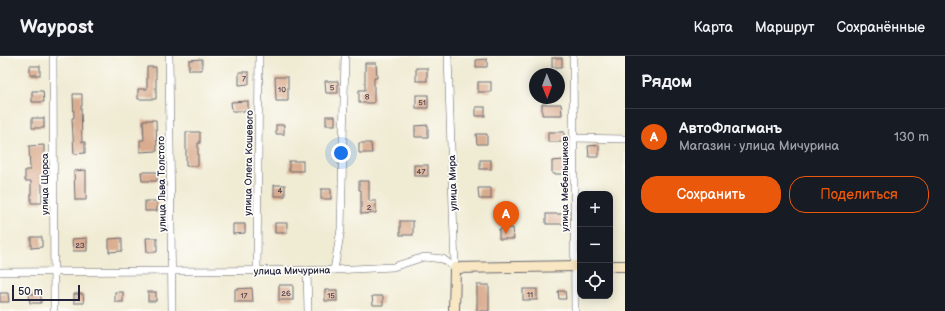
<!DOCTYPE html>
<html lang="ru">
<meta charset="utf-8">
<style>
:root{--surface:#171b24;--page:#20242c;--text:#f1f3f6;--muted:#9ea1a6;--line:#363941;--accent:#ea580c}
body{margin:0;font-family:"Balsamiq Sans",sans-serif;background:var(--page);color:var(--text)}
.controls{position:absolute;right:12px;bottom:12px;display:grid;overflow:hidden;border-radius:8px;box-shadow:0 2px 10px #0003}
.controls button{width:36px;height:36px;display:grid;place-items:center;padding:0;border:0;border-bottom:1px solid var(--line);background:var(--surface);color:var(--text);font:20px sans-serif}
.compass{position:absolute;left:529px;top:12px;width:36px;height:36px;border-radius:50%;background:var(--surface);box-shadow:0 2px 10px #0003;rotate:179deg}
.scale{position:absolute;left:12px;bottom:10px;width:68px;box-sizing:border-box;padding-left:4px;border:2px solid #22223b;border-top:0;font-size:11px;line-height:14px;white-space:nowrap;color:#22223b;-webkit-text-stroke:3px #fdfcf7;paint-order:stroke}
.you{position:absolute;left:341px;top:97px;width:14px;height:14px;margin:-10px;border:3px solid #fff;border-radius:50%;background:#1a73e8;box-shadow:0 0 0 6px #1a73e833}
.badge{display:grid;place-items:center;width:26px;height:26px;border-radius:50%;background:var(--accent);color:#fff;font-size:13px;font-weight:700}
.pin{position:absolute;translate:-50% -33px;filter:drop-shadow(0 1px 2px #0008)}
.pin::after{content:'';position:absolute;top:21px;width:14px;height:12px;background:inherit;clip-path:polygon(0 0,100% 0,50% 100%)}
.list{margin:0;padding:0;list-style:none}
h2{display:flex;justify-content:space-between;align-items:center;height:52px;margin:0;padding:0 16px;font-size:17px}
h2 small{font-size:13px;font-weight:400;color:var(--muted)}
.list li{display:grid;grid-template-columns:26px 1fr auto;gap:12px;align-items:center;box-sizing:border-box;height:56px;padding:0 16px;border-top:1px solid var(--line)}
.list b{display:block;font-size:15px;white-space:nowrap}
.list p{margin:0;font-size:13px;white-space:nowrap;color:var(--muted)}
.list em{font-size:13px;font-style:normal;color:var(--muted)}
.actions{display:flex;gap:8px;padding:12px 16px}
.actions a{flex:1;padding:9px 0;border:1px solid var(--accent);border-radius:16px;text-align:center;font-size:14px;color:var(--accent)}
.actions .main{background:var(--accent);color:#fff}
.icon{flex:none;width:22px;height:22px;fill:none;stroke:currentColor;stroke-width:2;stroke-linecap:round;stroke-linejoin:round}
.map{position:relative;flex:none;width:625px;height:255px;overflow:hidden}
header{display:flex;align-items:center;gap:24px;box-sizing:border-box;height:56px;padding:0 20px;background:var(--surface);border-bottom:1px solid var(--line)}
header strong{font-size:19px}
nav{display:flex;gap:22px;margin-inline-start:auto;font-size:14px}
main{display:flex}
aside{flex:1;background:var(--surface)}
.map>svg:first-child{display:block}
.building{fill:#d9ac8f}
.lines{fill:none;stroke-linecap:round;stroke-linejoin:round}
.street-casing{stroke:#6a6870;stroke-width:8}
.secondary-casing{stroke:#6a6870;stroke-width:12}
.street{stroke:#fff;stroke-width:7}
.secondary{stroke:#f9e7c3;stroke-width:10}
.labels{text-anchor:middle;stroke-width:3.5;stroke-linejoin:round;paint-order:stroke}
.number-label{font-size:8px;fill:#504450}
.street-label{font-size:10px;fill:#22223b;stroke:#fdfcf7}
</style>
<header>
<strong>Waypost</strong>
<nav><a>Карта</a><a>Маршрут</a><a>Сохранённые</a></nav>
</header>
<main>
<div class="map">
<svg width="625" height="255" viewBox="0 0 625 255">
<rect width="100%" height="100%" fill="#fdfcf7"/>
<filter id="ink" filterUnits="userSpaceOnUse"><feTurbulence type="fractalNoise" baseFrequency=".025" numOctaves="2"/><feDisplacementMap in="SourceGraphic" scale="8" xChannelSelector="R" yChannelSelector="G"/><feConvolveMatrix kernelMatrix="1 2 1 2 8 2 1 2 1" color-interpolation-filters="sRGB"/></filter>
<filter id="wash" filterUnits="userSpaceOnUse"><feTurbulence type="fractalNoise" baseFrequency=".012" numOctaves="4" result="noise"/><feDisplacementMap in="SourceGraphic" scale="16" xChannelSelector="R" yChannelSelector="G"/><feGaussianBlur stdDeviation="0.9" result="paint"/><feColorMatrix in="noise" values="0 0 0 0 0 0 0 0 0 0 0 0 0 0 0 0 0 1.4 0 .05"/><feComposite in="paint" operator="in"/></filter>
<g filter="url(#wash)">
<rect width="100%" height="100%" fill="#f0ebd3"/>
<g id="blocks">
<g class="building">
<rect x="552" y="2" width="10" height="9"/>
<path d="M202,3V14H189V4Z"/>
<path d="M487,3V11H476V4Z"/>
<path d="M365,7H376L377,22H374V47H359V34H365Z"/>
<rect x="30" y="10" width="10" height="9"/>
<path d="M147,11H156V43H138V33H147Z"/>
<rect x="416" y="12" width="11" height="13"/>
<path d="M239,16H249V28L239,29Z"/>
<path d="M275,21H288V45H276Z"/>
<path d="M325,25H338V37H326Z"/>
<rect x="478" y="26" width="13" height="10"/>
<path d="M32,35H43L44,46H32Z"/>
<path d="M73,38H82V50H81L82,86H85V97L74,98L72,62H74Z"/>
<rect x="416" y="39" width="12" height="13"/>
<path d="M248,45V55H232L231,46Z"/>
<path d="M542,48H561L562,59H542Z"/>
<rect x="476" y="51" width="9" height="9"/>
<rect x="326" y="60" width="9" height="9"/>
<rect x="32" y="62" width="12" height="10"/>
<path d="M143,64H156L157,95L140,96V84H144Z"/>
<rect x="276" y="69" width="8" height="9"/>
<path d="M428,69V81H415V70Z"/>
<path d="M186,76H200V87H198V110H186Z"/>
<rect x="548" y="76" width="16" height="10"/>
<path d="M476,78H487V88H477Z"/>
<path d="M359,87H371L372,97H359Z"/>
<path d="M44,89V125H42V147H31V125H25V114H30L29,90Z"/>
<path d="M599,89V101H589L588,90Z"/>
<rect x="480" y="104" width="11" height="9"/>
<path d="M564,104L565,118H552V105Z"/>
<rect x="289" y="105" width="14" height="10"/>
<rect x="414" y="109" width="14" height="11"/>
<path d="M86,114V144H75L74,115Z"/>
<path d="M141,116H157V125H142Z"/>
<path d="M359,125H369V145H376V157L361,158V134H359Z"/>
<rect x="274" y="129" width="11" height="11"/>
<path d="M478,132H491V143H479Z"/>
<rect x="321" y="133" width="10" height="10"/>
<rect x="145" y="145" width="12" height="10"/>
<rect x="546" y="158" width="19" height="10"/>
<rect x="400" y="165" width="13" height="14"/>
<rect x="275" y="167" width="12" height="10"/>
<path d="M233,168H245V177L233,178Z"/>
<path d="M513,172L514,183H499V173Z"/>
<path d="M31,181H42V191L31,192Z"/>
<path d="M87,182V195H73L72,183Z"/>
<path d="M122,182V195L109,196V183Z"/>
<path d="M146,182H157V196H147Z"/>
<rect x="279" y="229" width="14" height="15"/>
<rect x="477" y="229" width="12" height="26"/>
<path d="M252,232L253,246H235V233Z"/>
<rect x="523" y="233" width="14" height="11"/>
<rect x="325" y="234" width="12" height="11"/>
<path d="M558,235H565L566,243H559Z"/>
<rect x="115" y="236" width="8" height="10"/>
<rect x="148" y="236" width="8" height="9"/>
<path d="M0,237H8L9,246H0Z"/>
<path d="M29,238H41V247H30Z"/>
<path d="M74,238H83L84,247H74Z"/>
<path d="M372,240H383V249H373Z"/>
</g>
</g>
</g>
<g filter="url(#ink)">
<use href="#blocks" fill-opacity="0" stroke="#6a6870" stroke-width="1"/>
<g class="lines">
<defs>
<g id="street">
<path d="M53,0L54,255"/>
<path d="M169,0L172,255"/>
<path d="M448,0L455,212"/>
<path d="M573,0L575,255"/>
<path d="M573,82L625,83"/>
<path d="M307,214L308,255"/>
<path d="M334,214L341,173L345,0"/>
<path d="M257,215L259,0"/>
<path d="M0,216L334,214L393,211L424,201L443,203L455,212"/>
</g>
<g id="secondary">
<path d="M610,210H625"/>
<path d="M454,255L455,212L580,210"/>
</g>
</defs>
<use href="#street" class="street-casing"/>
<use href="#secondary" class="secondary-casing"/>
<use href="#street" class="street"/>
<use href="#secondary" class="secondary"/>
</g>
</g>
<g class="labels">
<g class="number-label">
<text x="244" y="25">7</text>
<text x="332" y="34">5</text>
<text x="282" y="36">10</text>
<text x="367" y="43">8</text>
<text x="422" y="49">51</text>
<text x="421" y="118">47</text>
<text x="280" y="137">4</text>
<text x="369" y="154">2</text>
<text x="80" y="192">23</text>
<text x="286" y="240">26</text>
<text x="530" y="241">11</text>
<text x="244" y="242">17</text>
<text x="331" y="242">15</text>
</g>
<g class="street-label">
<text transform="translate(248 107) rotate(-89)" y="4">улица Олега Кошевого</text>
<text transform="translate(452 127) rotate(-92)" y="4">улица Мира</text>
<text transform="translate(44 128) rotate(-90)" y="4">улица Щорса</text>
<text transform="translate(161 128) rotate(-91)" y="4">улица Льва Толстого</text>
<text transform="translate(564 128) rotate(-90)" y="4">улица Мебельщиков</text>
<text transform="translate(292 214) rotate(-1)" y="4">улица Мичурина</text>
</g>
</g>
</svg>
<div class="controls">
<button>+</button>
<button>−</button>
<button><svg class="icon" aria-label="locate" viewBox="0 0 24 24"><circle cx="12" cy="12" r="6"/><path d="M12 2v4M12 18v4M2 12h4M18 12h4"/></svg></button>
</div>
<svg class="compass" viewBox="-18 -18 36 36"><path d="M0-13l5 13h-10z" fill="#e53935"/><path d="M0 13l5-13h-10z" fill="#9ea1a6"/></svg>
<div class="scale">50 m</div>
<div class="you"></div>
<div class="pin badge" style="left:506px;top:178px">A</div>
</div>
<aside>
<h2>Рядом<small></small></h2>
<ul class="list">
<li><span class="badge">A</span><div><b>АвтоФлагманъ</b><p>Магазин · улица Мичурина</p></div><em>130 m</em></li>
</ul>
<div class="actions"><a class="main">Сохранить</a><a>Поделиться</a></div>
</aside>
</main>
